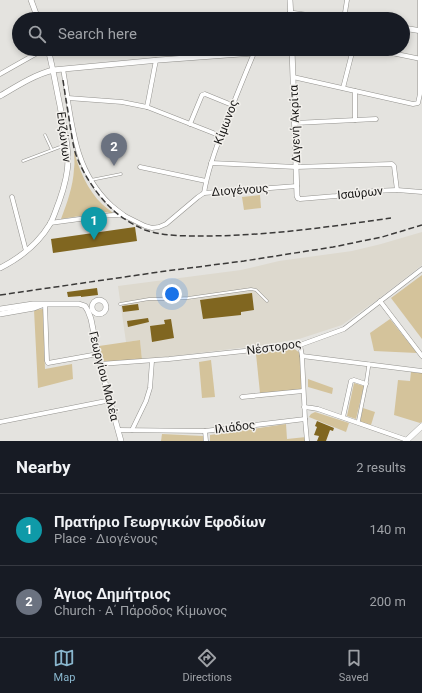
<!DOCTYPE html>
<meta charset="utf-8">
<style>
:root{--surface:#171b24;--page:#20242c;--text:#f1f3f6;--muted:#9ea1a6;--line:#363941;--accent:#89b6cd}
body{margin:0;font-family:Roboto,sans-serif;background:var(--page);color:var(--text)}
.you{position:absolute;left:172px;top:294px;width:14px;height:14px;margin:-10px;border:3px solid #fff;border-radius:50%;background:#1a73e8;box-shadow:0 0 0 6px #1a73e833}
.badge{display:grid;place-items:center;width:26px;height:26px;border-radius:50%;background:var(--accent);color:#fff;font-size:13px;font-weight:700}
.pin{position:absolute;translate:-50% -33px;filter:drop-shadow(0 1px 2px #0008)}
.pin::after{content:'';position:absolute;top:21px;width:14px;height:12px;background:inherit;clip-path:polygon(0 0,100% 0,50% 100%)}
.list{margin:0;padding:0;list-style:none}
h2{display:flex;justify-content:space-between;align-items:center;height:52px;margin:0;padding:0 16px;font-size:17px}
h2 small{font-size:13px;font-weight:400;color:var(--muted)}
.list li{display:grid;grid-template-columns:26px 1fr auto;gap:12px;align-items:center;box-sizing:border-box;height:72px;padding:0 16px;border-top:1px solid var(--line)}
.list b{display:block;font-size:15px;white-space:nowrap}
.list p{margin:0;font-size:13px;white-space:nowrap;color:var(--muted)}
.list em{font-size:13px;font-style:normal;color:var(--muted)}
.icon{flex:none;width:22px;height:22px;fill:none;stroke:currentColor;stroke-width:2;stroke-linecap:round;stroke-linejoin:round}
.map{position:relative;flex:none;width:422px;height:441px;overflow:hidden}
.search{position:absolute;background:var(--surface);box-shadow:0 2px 6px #0003;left:12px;right:12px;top:12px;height:44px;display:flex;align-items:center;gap:10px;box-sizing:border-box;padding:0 14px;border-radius:22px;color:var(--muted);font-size:15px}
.sheet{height:196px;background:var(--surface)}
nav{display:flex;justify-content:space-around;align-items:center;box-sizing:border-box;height:56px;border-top:1px solid var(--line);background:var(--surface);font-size:11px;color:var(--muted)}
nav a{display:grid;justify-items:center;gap:2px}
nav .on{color:var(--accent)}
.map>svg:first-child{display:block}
.built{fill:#ddd9ce}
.green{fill:#d4c39b}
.building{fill:#806620}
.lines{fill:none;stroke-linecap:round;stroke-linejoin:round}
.service-casing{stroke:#93928e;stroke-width:3}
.pedestrian-casing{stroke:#93928e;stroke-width:4}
.minor-casing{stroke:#93928e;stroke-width:5}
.tertiary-casing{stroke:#93928e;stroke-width:6}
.secondary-casing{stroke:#93928e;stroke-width:6}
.service{stroke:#fff;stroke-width:2}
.pedestrian{stroke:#fff;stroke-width:3}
.minor{stroke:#fff;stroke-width:4}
.tertiary{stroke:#fff;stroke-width:5}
.secondary{stroke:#fff;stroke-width:5.5}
.rail{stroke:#3b3a39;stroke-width:1.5;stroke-dasharray:6 3;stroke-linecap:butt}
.labels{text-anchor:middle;stroke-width:3;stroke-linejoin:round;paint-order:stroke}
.street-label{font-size:12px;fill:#1a1918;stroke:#f2f0ec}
</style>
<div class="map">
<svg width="422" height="441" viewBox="0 0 422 441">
<rect width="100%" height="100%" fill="#e4e3df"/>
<path class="built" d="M422,232V265L377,300L342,325L299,339L264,345L142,360L140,340L126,342L118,286L241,270L279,261L352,251L381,244Z"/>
<g class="green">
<path d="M74,150C78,168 88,191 102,204C105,207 110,210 114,214L105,212L61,219C67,203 73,187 74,169C75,163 74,156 74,150Z"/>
<path d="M260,195L261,208L244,210L242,197Z"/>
<path d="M422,275V339L391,298Z"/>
<path d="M43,309L45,369L72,364L73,379L38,388L34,310Z"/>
<path d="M390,319L417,353L374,351L370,333Z"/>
<path d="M140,340L142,360L104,362L99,346Z"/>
<path d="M293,348L300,353L302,390L260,393L256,354Z"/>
<path d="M211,360L215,397L202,398L199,362Z"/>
<path d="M411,372L422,373V422L420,423L394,415L398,380L410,381Z"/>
<path d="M308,379L333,388L332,394L308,387Z"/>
<path d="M354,383L364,386L356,419L347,416Z"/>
<path d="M363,408L375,412L371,425L360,422Z"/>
<path d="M315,412L349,423L346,432L309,417L311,414Z"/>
<path d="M286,424L287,439L306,437V441H210V435Z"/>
<path d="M162,434L203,436V441H161Z"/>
</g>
<g class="building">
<path d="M135,227L137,241L53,253L51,239Z"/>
<path d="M97,288L98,295L81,297V296L68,297L67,292Z"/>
<path d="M252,293L254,310L241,312V315L203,319L200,300Z"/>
<path d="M138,304L139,310L123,312L122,306Z"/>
<path d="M148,318L149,322L128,327L127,321Z"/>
<path d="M171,319L174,338L152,342L150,326L165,324L164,320Z"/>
<path d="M317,421L334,428L333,431L330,430L326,441H317L319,436L314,435L317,427L315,426Z"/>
</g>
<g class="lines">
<defs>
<g id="service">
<path d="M45,135L52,150"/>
<path d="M23,161L60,147L62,146L66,148"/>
<path d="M91,180L121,174"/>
<path d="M120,304L149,299H172L188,298L251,289L256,290L267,301"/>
</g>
<path id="pedestrian" d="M358,423L366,384L369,364"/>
<g id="minor">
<path d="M344,19L347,0"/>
<path d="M372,49L421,59"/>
<path d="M63,69C72,118 72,168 110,204C115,209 120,212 125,216"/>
<path d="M0,74L39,52L47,49"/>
<path d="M293,77L413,104L418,103L420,94V0"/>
<path d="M343,88L353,49"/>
<path d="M355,91V120"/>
<path d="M68,98L122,102L147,107L221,136"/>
<path d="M147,107L156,60"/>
<path d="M295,123L376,119"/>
<path d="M190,124L202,95L205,94L232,105"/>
<path d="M211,163L296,167L392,164L394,166L397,190"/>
<path d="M140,167L206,181"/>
<path d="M204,193C208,169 216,147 225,125C234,101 244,77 254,53"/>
<path d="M12,197L26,251"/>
<path d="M298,198L300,199L336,196L374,191L397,190L422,192"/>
<path d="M50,223L102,216L114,215L125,216L145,226L152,228L159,227L166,224L198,197L204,193L297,186"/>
<path d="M380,301L422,356"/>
<path d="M45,304L47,361L48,363L98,354"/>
<path d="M300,345L302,356L305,419L307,441"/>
<path d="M302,356L422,371"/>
<path d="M100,364L169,359L300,345L344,329L361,316L422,269"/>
<path d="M242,397L303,391"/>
<path d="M304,407L312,408L318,409L407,440"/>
<path d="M343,417L351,381L354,380L366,384"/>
<path d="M0,422L106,401L109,399"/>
<path d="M118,430L205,431L305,419"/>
<path d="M132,430L146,401L150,388L152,361"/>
<path d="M205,431L206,441"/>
</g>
<g id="tertiary">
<path d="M31,0L38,19"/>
<path d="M290,0L291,19"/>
<path d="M290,13L334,19"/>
<path d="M403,28L422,31"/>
<path d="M292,49L297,196L298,198"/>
<path d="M0,96C17,86 34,75 53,70L159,60L254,53L277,49"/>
<path d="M0,268C20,258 38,244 50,224C54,217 56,209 59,202C64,188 68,175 68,160C68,142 63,124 60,106C56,87 53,68 48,49"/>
<circle cx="99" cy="307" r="7"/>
<path d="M0,309L33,304H79L85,306L88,311L91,319L100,364L121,441"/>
<path d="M0,314L34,308L42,305"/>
</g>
<path id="secondary" d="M406,441L422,426"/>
</defs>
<use href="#service" class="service-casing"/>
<use href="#pedestrian" class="pedestrian-casing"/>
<use href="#minor" class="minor-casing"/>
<use href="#tertiary" class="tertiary-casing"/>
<use href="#secondary" class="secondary-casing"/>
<use href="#service" class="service"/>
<use href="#pedestrian" class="pedestrian"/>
<use href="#minor" class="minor"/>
<use href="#tertiary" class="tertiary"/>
<use href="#secondary" class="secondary"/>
<g class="rail">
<path d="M63,80C65,95 68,110 70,125C72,136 73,149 78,160C86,179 102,202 119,215C127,221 136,226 145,230C163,236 184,236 202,236C266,236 329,227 391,218"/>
<path d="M0,295L166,271L244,261L333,247L382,237L422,225"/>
</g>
</g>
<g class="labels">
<g class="street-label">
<text transform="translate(226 122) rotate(-69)" y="4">Κίμωνος</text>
<text transform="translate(295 124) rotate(-92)" y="4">Διγενή Ακρίτα</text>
<text transform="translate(64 137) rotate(83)" y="4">Ευζώνων</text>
<text transform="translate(240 190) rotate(-4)" y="4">Διογένους</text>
<text transform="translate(360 193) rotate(-6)" y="4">Ισαύρων</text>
<text transform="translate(274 347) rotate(-8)" y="4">Νέστορος</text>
<text transform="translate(104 376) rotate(76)" y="4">Γεωργίου Μαλέα</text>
<text transform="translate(235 427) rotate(-7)" y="4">Ιλιάδος</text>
</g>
</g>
</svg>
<div class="you"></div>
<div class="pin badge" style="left:94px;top:240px;background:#0f9aa8">1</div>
<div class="pin badge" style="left:114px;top:166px;background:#6b7280">2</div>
<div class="search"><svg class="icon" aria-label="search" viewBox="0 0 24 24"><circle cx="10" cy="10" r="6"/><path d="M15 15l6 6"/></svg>Search here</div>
</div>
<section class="sheet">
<h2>Nearby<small>2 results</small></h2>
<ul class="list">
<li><span class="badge" style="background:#0f9aa8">1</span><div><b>Πρατήριο Γεωργικών Εφοδίων</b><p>Place · Διογένους</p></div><em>140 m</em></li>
<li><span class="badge" style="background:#6b7280">2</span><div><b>Άγιος Δημήτριος</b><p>Church · Α΄ Πάροδος Κίμωνος</p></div><em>200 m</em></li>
</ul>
</section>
<nav>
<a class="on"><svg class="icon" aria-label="map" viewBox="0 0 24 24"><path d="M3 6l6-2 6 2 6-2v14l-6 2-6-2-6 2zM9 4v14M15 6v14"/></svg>Map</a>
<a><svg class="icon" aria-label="directions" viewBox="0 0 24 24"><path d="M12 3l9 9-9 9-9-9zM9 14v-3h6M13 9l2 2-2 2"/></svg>Directions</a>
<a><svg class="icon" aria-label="saved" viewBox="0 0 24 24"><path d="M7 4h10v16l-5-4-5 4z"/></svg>Saved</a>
</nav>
